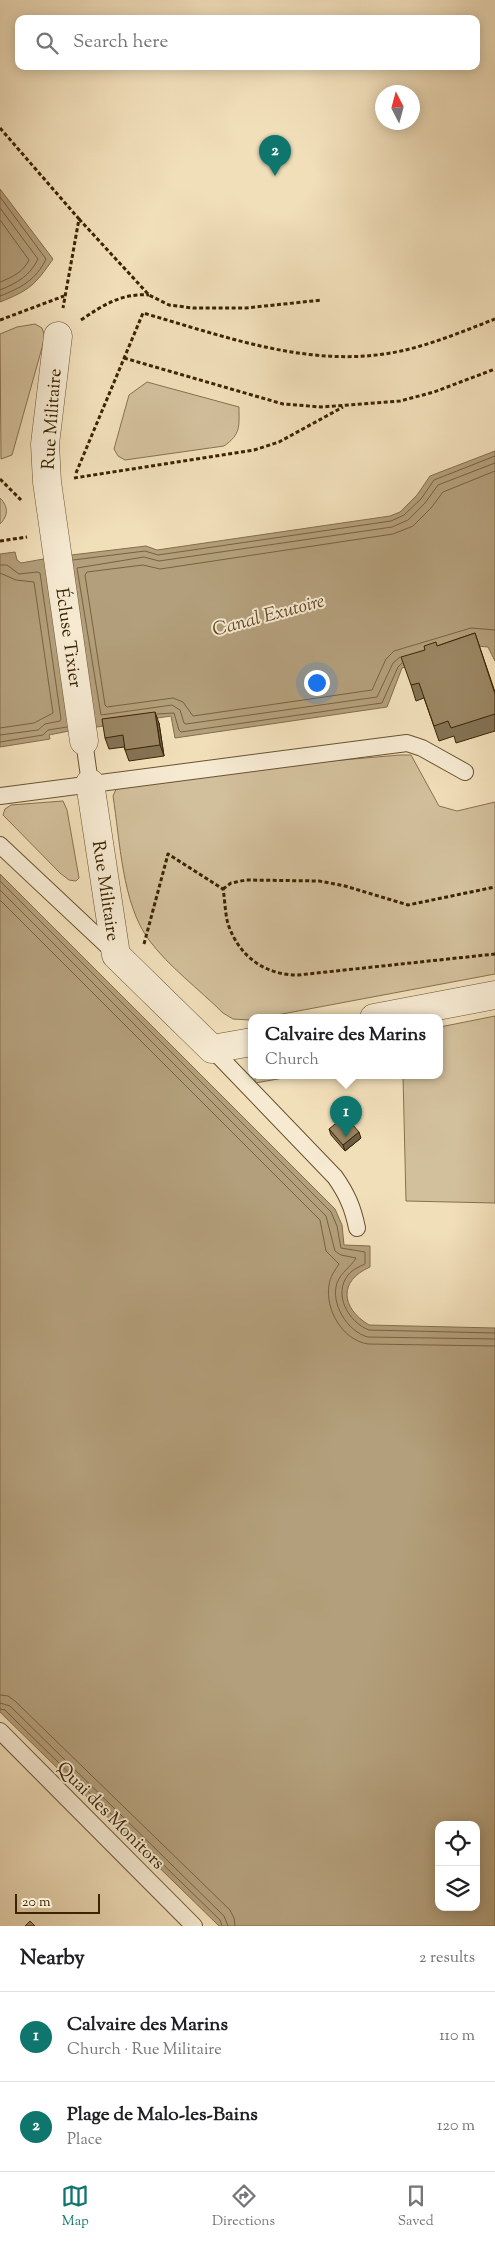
<!DOCTYPE html>
<meta charset="utf-8">
<style>
:root{--surface:#fff;--page:#f2f2f2;--text:#202124;--muted:#757577;--line:#e0e0e0;--accent:#0f766e}
body{margin:0;font-family:"Sorts Mill Goudy",serif;background:var(--page);color:var(--text)}
.controls{position:absolute;right:15px;bottom:15px;display:grid;overflow:hidden;border-radius:10px;box-shadow:0 2px 12px #0003}
.controls button{width:45px;height:45px;display:grid;place-items:center;padding:0;border:0;border-bottom:1px solid var(--line);background:var(--surface);color:var(--text);font:25px sans-serif}
.compass{position:absolute;left:375px;top:85px;width:45px;height:45px;border-radius:50%;background:var(--surface);box-shadow:0 2px 12px #0003;rotate:354deg}
.scale{position:absolute;left:15px;bottom:12px;width:85px;box-sizing:border-box;padding-left:5px;border:2px solid #3c2402;border-top:0;font-size:14px;line-height:18px;white-space:nowrap;color:#3c2402;-webkit-text-stroke:4px #f6ead2;paint-order:stroke}
.you{position:absolute;left:316px;top:682px;width:18px;height:18px;margin:-12px;border:4px solid #fff;border-radius:50%;background:#1a73e8;box-shadow:0 0 0 8px #1a73e833}
.badge{display:grid;place-items:center;width:32px;height:32px;border-radius:50%;background:var(--accent);color:#fff;font-size:16px;font-weight:700}
.pin{position:absolute;translate:-50% -41px;filter:drop-shadow(0 1px 2px #0008)}
.pin::after{content:'';position:absolute;top:26px;width:18px;height:15px;background:inherit;clip-path:polygon(0 0,100% 0,50% 100%)}
.popup{position:absolute;left:248px;top:1014px;width:195px;height:65px;box-sizing:border-box;display:grid;place-content:center;border-radius:10px;background:var(--surface);filter:drop-shadow(0 1px 4px #0005);font-size:16px;white-space:nowrap;color:var(--muted)}
.popup b{font-size:19px;color:var(--text)}
.popup::after{content:'';position:absolute;left:50%;top:100%;margin-left:-10px;border:10px solid transparent;border-top-color:var(--surface)}
.list{margin:0;padding:0;list-style:none}
h2{display:flex;justify-content:space-between;align-items:center;height:65px;margin:0;padding:0 20px;font-size:21px}
h2 small{font-size:16px;font-weight:400;color:var(--muted)}
.list li{display:grid;grid-template-columns:32px 1fr auto;gap:15px;align-items:center;box-sizing:border-box;height:90px;padding:0 20px;border-top:1px solid var(--line)}
.list b{display:block;font-size:19px;white-space:nowrap}
.list p{margin:0;font-size:16px;white-space:nowrap;color:var(--muted)}
.list em{font-size:16px;font-style:normal;color:var(--muted)}
.icon{flex:none;width:28px;height:28px;fill:none;stroke:currentColor;stroke-width:2;stroke-linecap:round;stroke-linejoin:round}
.map{position:relative;flex:none;width:495px;height:1926px;overflow:hidden}
.search{position:absolute;background:var(--surface);box-shadow:0 2px 12px #0003;left:15px;right:15px;top:15px;height:55px;display:flex;align-items:center;gap:12px;box-sizing:border-box;padding:0 18px;border-radius:10px;color:var(--muted);font-size:19px}
.sheet{height:245px;background:var(--surface)}
nav{display:flex;justify-content:space-around;align-items:center;box-sizing:border-box;height:70px;border-top:1px solid var(--line);background:var(--surface);font-size:14px;color:var(--muted)}
nav a{display:grid;justify-items:center;gap:2px}
nav .on{color:var(--accent)}
.map>svg:first-child{display:block}
.green{fill:#d2bf9b;stroke:#87724e}
.water{fill:#b39f7b;stroke:#836e4b;fill-rule:evenodd}
.lines{fill:none;stroke-linecap:round;stroke-linejoin:round}
.shore{stroke:#78623e;stroke-width:1}
.service-casing{stroke:#695330;stroke-width:18}
.minor-casing{stroke:#695330;stroke-width:29}
.path{stroke:#3c2402;stroke-width:3;stroke-dasharray:4 2.5;stroke-linecap:butt}
.service{stroke:#f6ead2;stroke-width:16}
.minor{stroke:#f6ead2;stroke-width:28}
.wall{fill:#847254;stroke:#3c2402}
.shaded-wall{fill:#6c5d45;stroke:#3c2402}
.building{fill:#9a8562;stroke:#3c2402}
.labels{text-anchor:middle;stroke-width:4;stroke-linejoin:round;paint-order:stroke}
.street-label{font-size:18px;fill:#3c2402;stroke:#f6ead2}
.water-label{font-size:19px;font-style:italic;fill:#604926;stroke:#f6ead2}
</style>
<div class="map">
<svg width="495" height="1926" viewBox="0 0 495 1926">
<rect width="100%" height="100%" fill="#f1dfba"/>
<filter id="stains"><feTurbulence type="fractalNoise" baseFrequency=".004" numOctaves="4"/><feColorMatrix values="0 0 0 0 .2 0 0 0 0 .09 0 0 0 0 .02 0 0 0 .5 -.17"/></filter>
<radialGradient id="worn" r=".72"><stop offset=".6" stop-color="#630" stop-opacity="0"/><stop offset="1" stop-color="#630" stop-opacity=".3"/></radialGradient>
<g class="green">
<path d="M35,324L42,328L45,337L12,455L1,459L0,334L17,327Z"/>
<path d="M147,382L239,407C239,427 241,434 224,446L125,460L118,456L114,449L129,395Z"/>
<path d="M0,498C9,507 8,516 0,524Z"/>
<path d="M400,755H411L439,806L457,811L495,802V974L250,1020L233,1019L223,1013C200,990 168,966 149,940C122,904 120,840 113,796L117,787L331,761Z"/>
<path d="M63,801L67,810L79,878L76,881L69,880L60,873L3,815L5,809L11,805Z"/>
<path d="M495,1016V1203L406,1201L403,1076H440V1027Z"/>
<path d="M255,1076H295L255,1083Z"/>
</g>
<g class="water">
<path d="M0,189L53,259C35,285 30,290 0,302Z"/>
<path d="M495,451V661L488,647L476,646L402,668L387,707L175,738L171,716L90,728L63,556L146,546L157,550L390,516L400,512L417,495L430,476Z"/>
<path d="M15,552L17,560L21,563L49,558L74,730L49,735L50,739L0,747V554Z"/>
<path d="M0,874L335,1209L342,1225L344,1245L370,1246V1267C338,1281 341,1308 369,1325L495,1328V1926H219L0,1712ZM439,1825H476V1907H439Z"/>
</g>
<g class="lines">
<g class="shore">
<path d="M0,197L46,259C36,280 21,288 0,296"/>
<path d="M0,208L38,259C30,276 17,283 0,290"/>
<path d="M0,220L29,260C23,272 13,277 0,282"/>
<path d="M495,471L443,492L431,508L413,526L393,534L160,569L143,565L87,572L85,575L105,705L107,707L173,698L183,702L193,716L372,690L386,659L394,651L471,628L495,630"/>
<path d="M73,560L145,551L158,555L391,521L404,515L421,499L434,480L495,456"/>
<path d="M0,565H7L19,574L37,572L40,573L61,719L60,721L45,724L38,730L0,735"/>
<path d="M0,573L16,580L34,582L53,713L34,723L0,728"/>
<path d="M400,657L393,663L377,697L186,724L184,723L180,710L172,705L101,715L77,568L144,557L159,561L392,527L408,520L425,503L438,485L495,463"/>
<path d="M157,714L174,713L179,730L181,732L382,703L398,667L402,663"/>
<path d="M0,742L43,735L48,730L67,727"/>
<path d="M0,881L331,1212L337,1226L341,1248L365,1252V1264C359,1267 353,1269 348,1275C333,1294 348,1322 369,1330L495,1333"/>
<path d="M0,890L326,1216L335,1251L341,1255L356,1258C351,1267 341,1272 337,1283C330,1304 348,1332 368,1337L495,1339"/>
<path d="M0,900L320,1220L326,1251L339,1264C335,1270 330,1277 329,1285C325,1309 342,1340 368,1344L495,1346"/>
<path d="M0,1695L8,1696L15,1701L230,1910L234,1918L235,1926"/>
<path d="M0,1703L10,1706L224,1916L228,1926"/>
<path d="M0,1709L5,1710L18,1723L220,1920L222,1926"/>
</g>
<defs>
<g id="service">
<path d="M84,741L90,783"/>
<path d="M0,796L407,743L422,748L465,772"/>
<path d="M0,845L115,953"/>
<path d="M212,1049L335,1177C347,1194 353,1208 357,1228"/>
<path d="M0,1731L194,1926"/>
</g>
<g id="minor">
<path id="s1" d="M58,336L45,444L47,482L84,741"/>
<path id="s2" d="M90,783L116,955L212,1049L252,1042"/>
<path d="M374,1018L495,995"/>
</g>
</defs>
<use href="#service" class="service-casing"/>
<use href="#minor" class="minor-casing"/>
<g class="path">
<path d="M0,128L79,219L63,308"/>
<path d="M79,219L149,295L169,305L193,308H246L322,300"/>
<path d="M0,320L64,296"/>
<path d="M81,320C103,305 122,293 149,295"/>
<path d="M124,358L283,404L321,407L400,401L434,392L495,369"/>
<path d="M76,473L143,313C227,337 313,370 401,351C433,344 464,331 495,319"/>
<path d="M74,478L254,450L279,442L343,407"/>
<path d="M0,479L21,500"/>
<path d="M0,541L27,537"/>
<path d="M223,889L231,883L246,880L319,881L345,886L408,905L495,887"/>
<path d="M144,944L168,854L223,889C225,900 225,913 228,924C239,956 264,975 298,975L495,954"/>
</g>
<use href="#service" class="service"/>
<use href="#minor" class="minor"/>
</g>
<g class="wall">
<path d="M475,633L495,692V731L456,743L454,736L439,741L424,698L416,701L411,685L437,646Z"/>
<path d="M159,723L164,756L129,761L124,747L109,749L105,738Z"/>
<path d="M329,1129L361,1138L345,1151L331,1135Z"/>
</g>
<g class="shaded-wall">
<path d="M155,712L159,723L164,756L160,745Z"/>
<path d="M359,1132L361,1138L345,1151L343,1145Z"/>
</g>
<g class="building">
<path d="M475,633L495,694V714L451,728L448,721L434,726L419,683L411,685L401,657L425,650L424,646L436,642L437,646Z"/>
<path d="M155,712L160,745L125,750L123,735L105,738L102,719Z"/>
<path d="M345,1116L359,1132L343,1145L329,1129Z"/>
<path d="M30,1921L35,1926H25Z"/>
</g>
<g class="labels">
<g class="street-label">
<text transform="translate(51 419) rotate(-86)" y="6">Rue Militaire</text>
<text dy="6" stroke="none"><textPath href="#s1" startOffset="304">Écluse Tixier</textPath></text>
<text dy="6" stroke="none"><textPath href="#s2" startOffset="109">Rue Militaire</textPath></text>
<text transform="translate(111 1815) rotate(45)" y="6">Quai des Monitors</text>
</g>
<g class="water-label">
<text transform="translate(268 614) rotate(-15)" y="7">Canal Exutoire</text>
</g>
</g>
<rect width="100%" height="100%" filter="url(#stains)"/>
<rect width="100%" height="100%" fill="url(#worn)"/>
</svg>
<div class="controls">
<button><svg class="icon" aria-label="locate" viewBox="0 0 24 24"><circle cx="12" cy="12" r="6"/><path d="M12 2v4M12 18v4M2 12h4M18 12h4"/></svg></button>
<button><svg class="icon" aria-label="layers" viewBox="0 0 24 24"><path d="M12 4l9 5-9 5-9-5zM3 14l9 5 9-5"/></svg></button>
</div>
<svg class="compass" viewBox="-18 -18 36 36"><path d="M0-13l5 13h-10z" fill="#e53935"/><path d="M0 13l5-13h-10z" fill="#757577"/></svg>
<div class="scale">20 m</div>
<div class="you"></div>
<div class="pin badge" style="left:346px;top:1137px">1</div>
<div class="popup"><b>Calvaire des Marins</b>Church</div>
<div class="pin badge" style="left:275px;top:176px">2</div>
<div class="search"><svg class="icon" aria-label="search" viewBox="0 0 24 24"><circle cx="10" cy="10" r="6"/><path d="M15 15l6 6"/></svg>Search here</div>
</div>
<section class="sheet">
<h2>Nearby<small>2 results</small></h2>
<ul class="list">
<li><span class="badge">1</span><div><b>Calvaire des Marins</b><p>Church · Rue Militaire</p></div><em>110 m</em></li>
<li><span class="badge">2</span><div><b>Plage de Malo-les-Bains</b><p>Place</p></div><em>120 m</em></li>
</ul>
</section>
<nav>
<a class="on"><svg class="icon" aria-label="map" viewBox="0 0 24 24"><path d="M3 6l6-2 6 2 6-2v14l-6 2-6-2-6 2zM9 4v14M15 6v14"/></svg>Map</a>
<a><svg class="icon" aria-label="directions" viewBox="0 0 24 24"><path d="M12 3l9 9-9 9-9-9zM9 14v-3h6M13 9l2 2-2 2"/></svg>Directions</a>
<a><svg class="icon" aria-label="saved" viewBox="0 0 24 24"><path d="M7 4h10v16l-5-4-5 4z"/></svg>Saved</a>
</nav>
